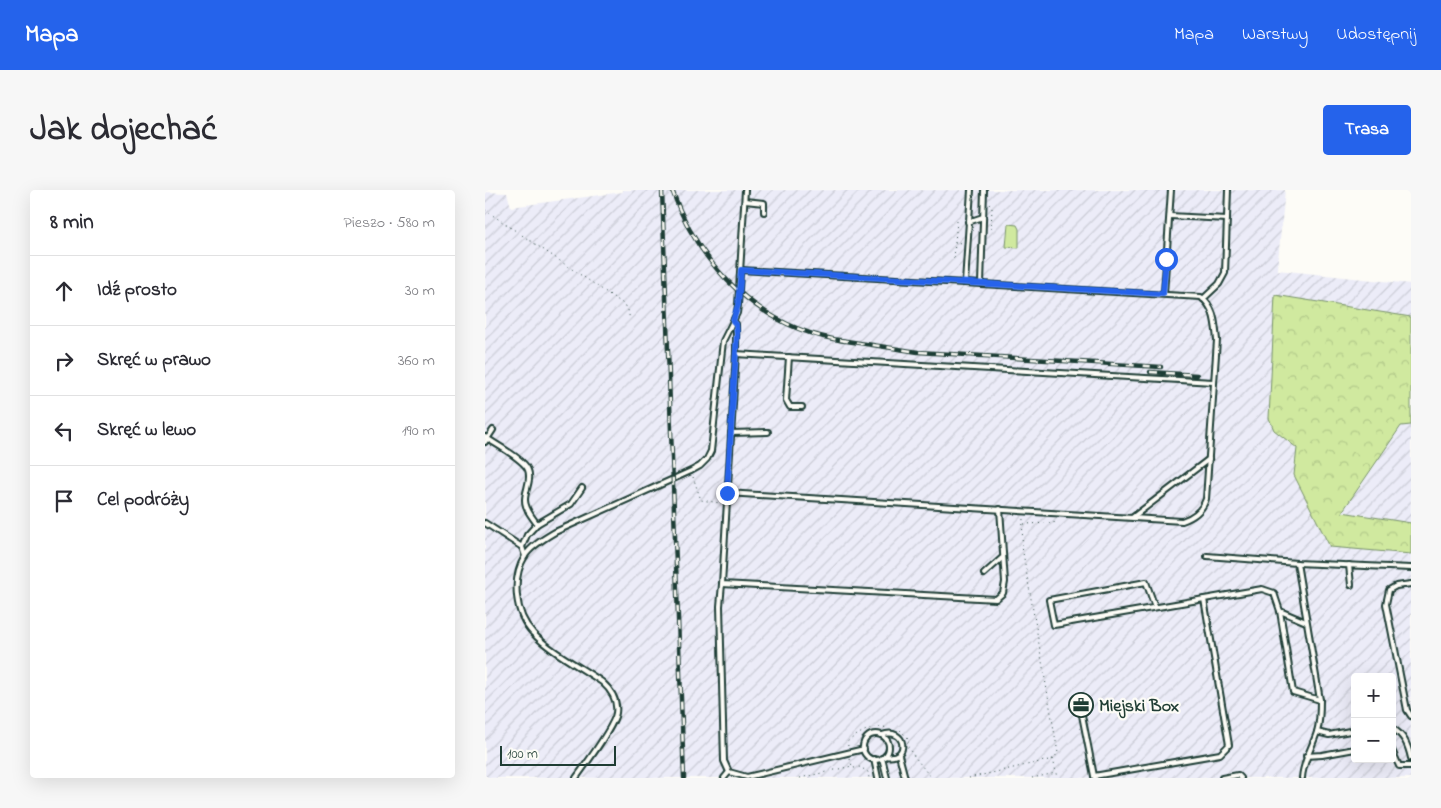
<!DOCTYPE html>
<html lang="pl">
<meta charset="utf-8">
<style>
:root{--surface:#fff;--page:#f7f7f7;--text:#2b2b33;--muted:#7c7c81;--line:#e1e1e2;--accent:#2563eb}
body{margin:0;font-family:"Indie Flower",sans-serif;background:var(--page);color:var(--text)}
.controls{position:absolute;right:15px;bottom:15px;display:grid;overflow:hidden;border-radius:5px;box-shadow:0 5px 20px #0002}
.controls button{width:45px;height:45px;display:grid;place-items:center;padding:0;border:0;border-bottom:1px solid var(--line);background:var(--surface);color:var(--text);font:25px sans-serif}
.scale{position:absolute;left:15px;bottom:12px;width:116px;box-sizing:border-box;padding-left:5px;border:2px solid #1f3d34;border-top:0;font-size:14px;line-height:18px;white-space:nowrap;color:#1f3d34;-webkit-text-stroke:4px #fdfcf7;paint-order:stroke}
.stop{position:absolute;width:15px;height:15px;margin:-11px;border:4px solid #2563eb;border-radius:50%;background:#fff}
.stop.end{background:#2563eb;border-color:#fff;box-shadow:0 1px 5px #0008}
.list{margin:0;padding:0;list-style:none}
h2{display:flex;justify-content:space-between;align-items:center;height:65px;margin:0;padding:0 20px;font-size:21px}
h2 small{font-size:16px;font-weight:400;color:var(--muted)}
.list li{display:grid;grid-template-columns:32px 1fr auto;gap:15px;align-items:center;box-sizing:border-box;height:70px;padding:0 20px;border-top:1px solid var(--line)}
.list b{display:block;font-size:19px;white-space:nowrap}
.list em{font-size:16px;font-style:normal;color:var(--muted)}
.icon{flex:none;width:28px;height:28px;fill:none;stroke:currentColor;stroke-width:2;stroke-linecap:round;stroke-linejoin:round}
.map{position:relative;flex:none;width:926px;height:588px;overflow:hidden;border-radius:5px}
header{display:flex;align-items:center;gap:30px;box-sizing:border-box;height:70px;padding:0 25px;background:var(--accent);color:#fff}
header strong{font-size:24px}
nav{display:flex;gap:28px;margin-inline-start:auto;font-size:18px}
.intro{display:flex;align-items:center;justify-content:space-between;box-sizing:border-box;height:120px;padding:0 30px}
h1{margin:0;font-size:35px}
.button{padding:12px 22px;border-radius:5px;background:var(--accent);color:#fff;font-size:18px;font-weight:700}
main{display:flex;gap:30px;padding:0 30px}
aside{flex:1;background:var(--surface);border-radius:5px;box-shadow:0 5px 20px #0002}
.map>svg:first-child{display:block}
.industrial{fill:url(#industrial-furrows);fill-rule:evenodd}
.grass{fill:#d0e99f;stroke:#78936a}
.forest{fill:url(#forest-crowns);stroke:#78936a}
.lines{fill:none;stroke-linecap:round;stroke-linejoin:round}
.lane-casing{stroke:#1f3d34;stroke-width:8}
.path{stroke:#1f3d34;stroke-width:1;stroke-dasharray:1 4;stroke-linecap:butt}
.lane{stroke:#fdfcf7;stroke-width:4}
.rail-casing{stroke:#1f3d34;stroke-width:4.5}
.rail{stroke:#fdfcf7;stroke-width:2.5;stroke-dasharray:8;stroke-linecap:butt}
.route{stroke:#2563eb;stroke-width:6}
.labels{text-anchor:middle;stroke-width:4.5;stroke-linejoin:round;paint-order:stroke}
.poi-label{font-size:18px;font-weight:bold;fill:#1f3d34;stroke:#fdfcf7;text-anchor:start}
</style>
<header>
<strong>Mapa</strong>
<nav><a>Mapa</a><a>Warstwy</a><a>Udostępnij</a></nav>
</header>
<div class="intro"><h1>Jak dojechać</h1><a class="button">Trasa</a></div>
<main>
<aside>
<h2>8 min<small>Pieszo · 580 m</small></h2>
<ul class="list">
<li><svg class="icon" aria-label="ahead" viewBox="0 0 24 24"><path d="M12 20V5M6 11l6-6 6 6"/></svg><div><b>Idź prosto</b></div><em>30 m</em></li>
<li><svg class="icon" aria-label="right" viewBox="0 0 24 24"><path d="M7 20v-9h11M14 6l5 5-5 5"/></svg><div><b>Skręć w prawo</b></div><em>360 m</em></li>
<li><svg class="icon" aria-label="left" viewBox="0 0 24 24"><path d="M17 20v-9H6M10 6l-5 5 5 5"/></svg><div><b>Skręć w lewo</b></div><em>190 m</em></li>
<li><svg class="icon" aria-label="arrive" viewBox="0 0 24 24"><path d="M6 21V4h12l-3 4 3 4H6"/></svg><div><b>Cel podróży</b></div></li>
</ul>
</aside>
<div class="map">
<svg width="926" height="588" viewBox="0 0 926 588">
<defs>
<pattern id="industrial-furrows" width="10" height="10" patternUnits="userSpaceOnUse" patternTransform="scale(1.25)"><rect width="10" height="10" fill="#ececf8"/><path d="M-1 1l2-2M0 10L10 0M9 11l2-2" fill="none" stroke="#cacbd5"/></pattern>
<pattern id="forest-crowns" width="20" height="18" patternUnits="userSpaceOnUse" patternTransform="scale(1.25)"><rect width="20" height="18" fill="#d0e99f"/><path d="M2 6a3 3 0 1 1 6 0M12 15a3 3 0 1 1 6 0" fill="none" stroke="#b2c98a"/></pattern>
</defs>
<rect width="100%" height="100%" fill="#fdfcf7"/>
<filter id="ink" filterUnits="userSpaceOnUse"><feTurbulence type="fractalNoise" baseFrequency=".02" numOctaves="2"/><feDisplacementMap in="SourceGraphic" scale="10" xChannelSelector="R" yChannelSelector="G"/><feConvolveMatrix kernelMatrix="1 2 1 2 8 2 1 2 1" color-interpolation-filters="sRGB"/></filter>
<g filter="url(#ink)">
<path class="industrial" d="M137,0H800L792,80L926,94V588H0V2L22,3L26,17L138,2ZM870,487H907V569H870Z"/>
<path class="grass" d="M523,34L532,35L534,39V58L521,57Z"/>
<path class="forest" d="M790,105L926,127V235L916,236L857,322L926,333V364L845,357L809,285L812,258L789,240L784,228Z"/>
<g class="lines">
<defs>
<g id="lane">
<path d="M260,11L279,13V22"/>
<path d="M685,26L742,29"/>
<path d="M483,32L498,27"/>
<path d="M480,93L486,0"/>
<path d="M496,94L499,0"/>
<path d="M679,104L686,0"/>
<path d="M718,109L734,94L740,83L743,0"/>
<path d="M248,131L251,134V164L237,394L511,409L518,403L520,392L515,319"/>
<path d="M251,164L728,192"/>
<path d="M304,167L301,210L305,217H317"/>
<path d="M246,243L283,242"/>
<path d="M0,247C10,254 39,269 43,280C47,290 40,300 40,310C40,319 47,327 52,334"/>
<path d="M0,252L8,240"/>
<path d="M242,303L697,331C709,327 717,321 721,309L732,150C730,133 730,118 716,107L256,80"/>
<path d="M648,327L724,269"/>
<path d="M0,333L37,357L40,366"/>
<path d="M37,357L42,345L52,334L86,314L97,298"/>
<path d="M722,366L812,373L926,378"/>
<path d="M812,373L835,510C835,521 835,532 832,542C827,558 818,571 817,588"/>
<path d="M864,375L866,395"/>
<path d="M499,384L517,368"/>
<path d="M237,394L235,416L239,571L244,582L262,587L379,559"/>
<path d="M926,394L911,396L904,400L901,414L922,520L926,526"/>
<path d="M670,417L661,392L564,410L569,435L777,399L789,403L795,421L808,502L835,510"/>
<path d="M795,421L821,432"/>
<path d="M596,520L609,586"/>
<path d="M907,538C919,545 923,555 926,568"/>
<path d="M832,542L844,545L870,540"/>
<circle cx="391" cy="557" r="13"/>
<path d="M397,545C421,536 426,571 400,566"/>
<path d="M907,560L914,576H926"/>
<path d="M414,565L420,588"/>
<path d="M821,566L837,565L870,559"/>
<path d="M397,568L402,588"/>
<path d="M389,569L393,588"/>
<path d="M91,588C100,575 129,537 131,523C133,510 126,500 117,492C97,478 63,460 48,443C30,424 26,389 40,366C46,356 60,348 70,342L206,281L215,276L222,269L226,261L238,151L252,123L253,115L260,0"/>
<path d="M239,588L244,582"/>
<path d="M610,588L609,586L735,564L744,555L719,409"/>
<path d="M737,588L753,585L756,588"/>
</g>
</defs>
<use href="#lane" class="lane-casing"/>
<g class="path">
<path d="M504,14L507,18L506,40H505"/>
<path d="M0,20L137,113L143,120L145,130"/>
<path d="M470,52L472,31"/>
<path d="M469,68L470,52L476,53"/>
<path d="M208,287L216,310L235,313"/>
<path d="M539,334L569,333L570,328"/>
<path d="M415,540L423,548V558L446,588"/>
<path d="M363,556L362,552C374,543 388,534 404,538"/>
<path d="M365,569L367,576L369,578L375,577L383,582L384,588"/>
<path d="M568,569L571,582"/>
<path d="M315,588L367,576"/>
<path d="M484,588L568,569L573,563L537,357L538,328"/>
<path d="M547,588L571,583L572,588"/>
</g>
<use href="#lane" class="lane"/>
<defs>
<g id="rail">
<path d="M177,0L199,588"/>
<path d="M187,0C214,77 277,140 360,151"/>
<path d="M355,150L433,162L676,177"/>
<path d="M665,182L712,185"/>
</g>
</defs>
<use href="#rail" class="rail-casing"/>
<use href="#rail" class="rail"/>
</g>
</g>
<g class="lines" filter="url(#ink)">
<path class="route" d="M242,303L252,144L251,134L248,131L253,115L256,80L678,104L681,69"/>
</g>
<defs>
<symbol id="office-ring" viewBox="-11 -11 22 22"><circle r="9.5" fill="#fdfcf7" stroke="#1f3d34" stroke-width="1.5"/><path d="M-6-3h4V-5.5h4V-3h4V5H-6ZM-1-4.5V-3h2v-1.5ZM-6 0V1H6V0Z" fill="#1f3d34"/></symbol>
</defs>
<g fill-rule="evenodd">
<use href="#office-ring" x="582" y="501" width="28" height="28"/>
</g>
<g class="labels">
<g class="poi-label">
<text x="614" y="521">Miejski Box</text>
</g>
</g>
</svg>
<div class="controls">
<button>+</button>
<button>−</button>
</div>
<div class="scale">100 m</div>
<div class="stop" style="left:681px;top:69px"></div>
<div class="stop end" style="left:242px;top:303px"></div>
</div>
</main>
